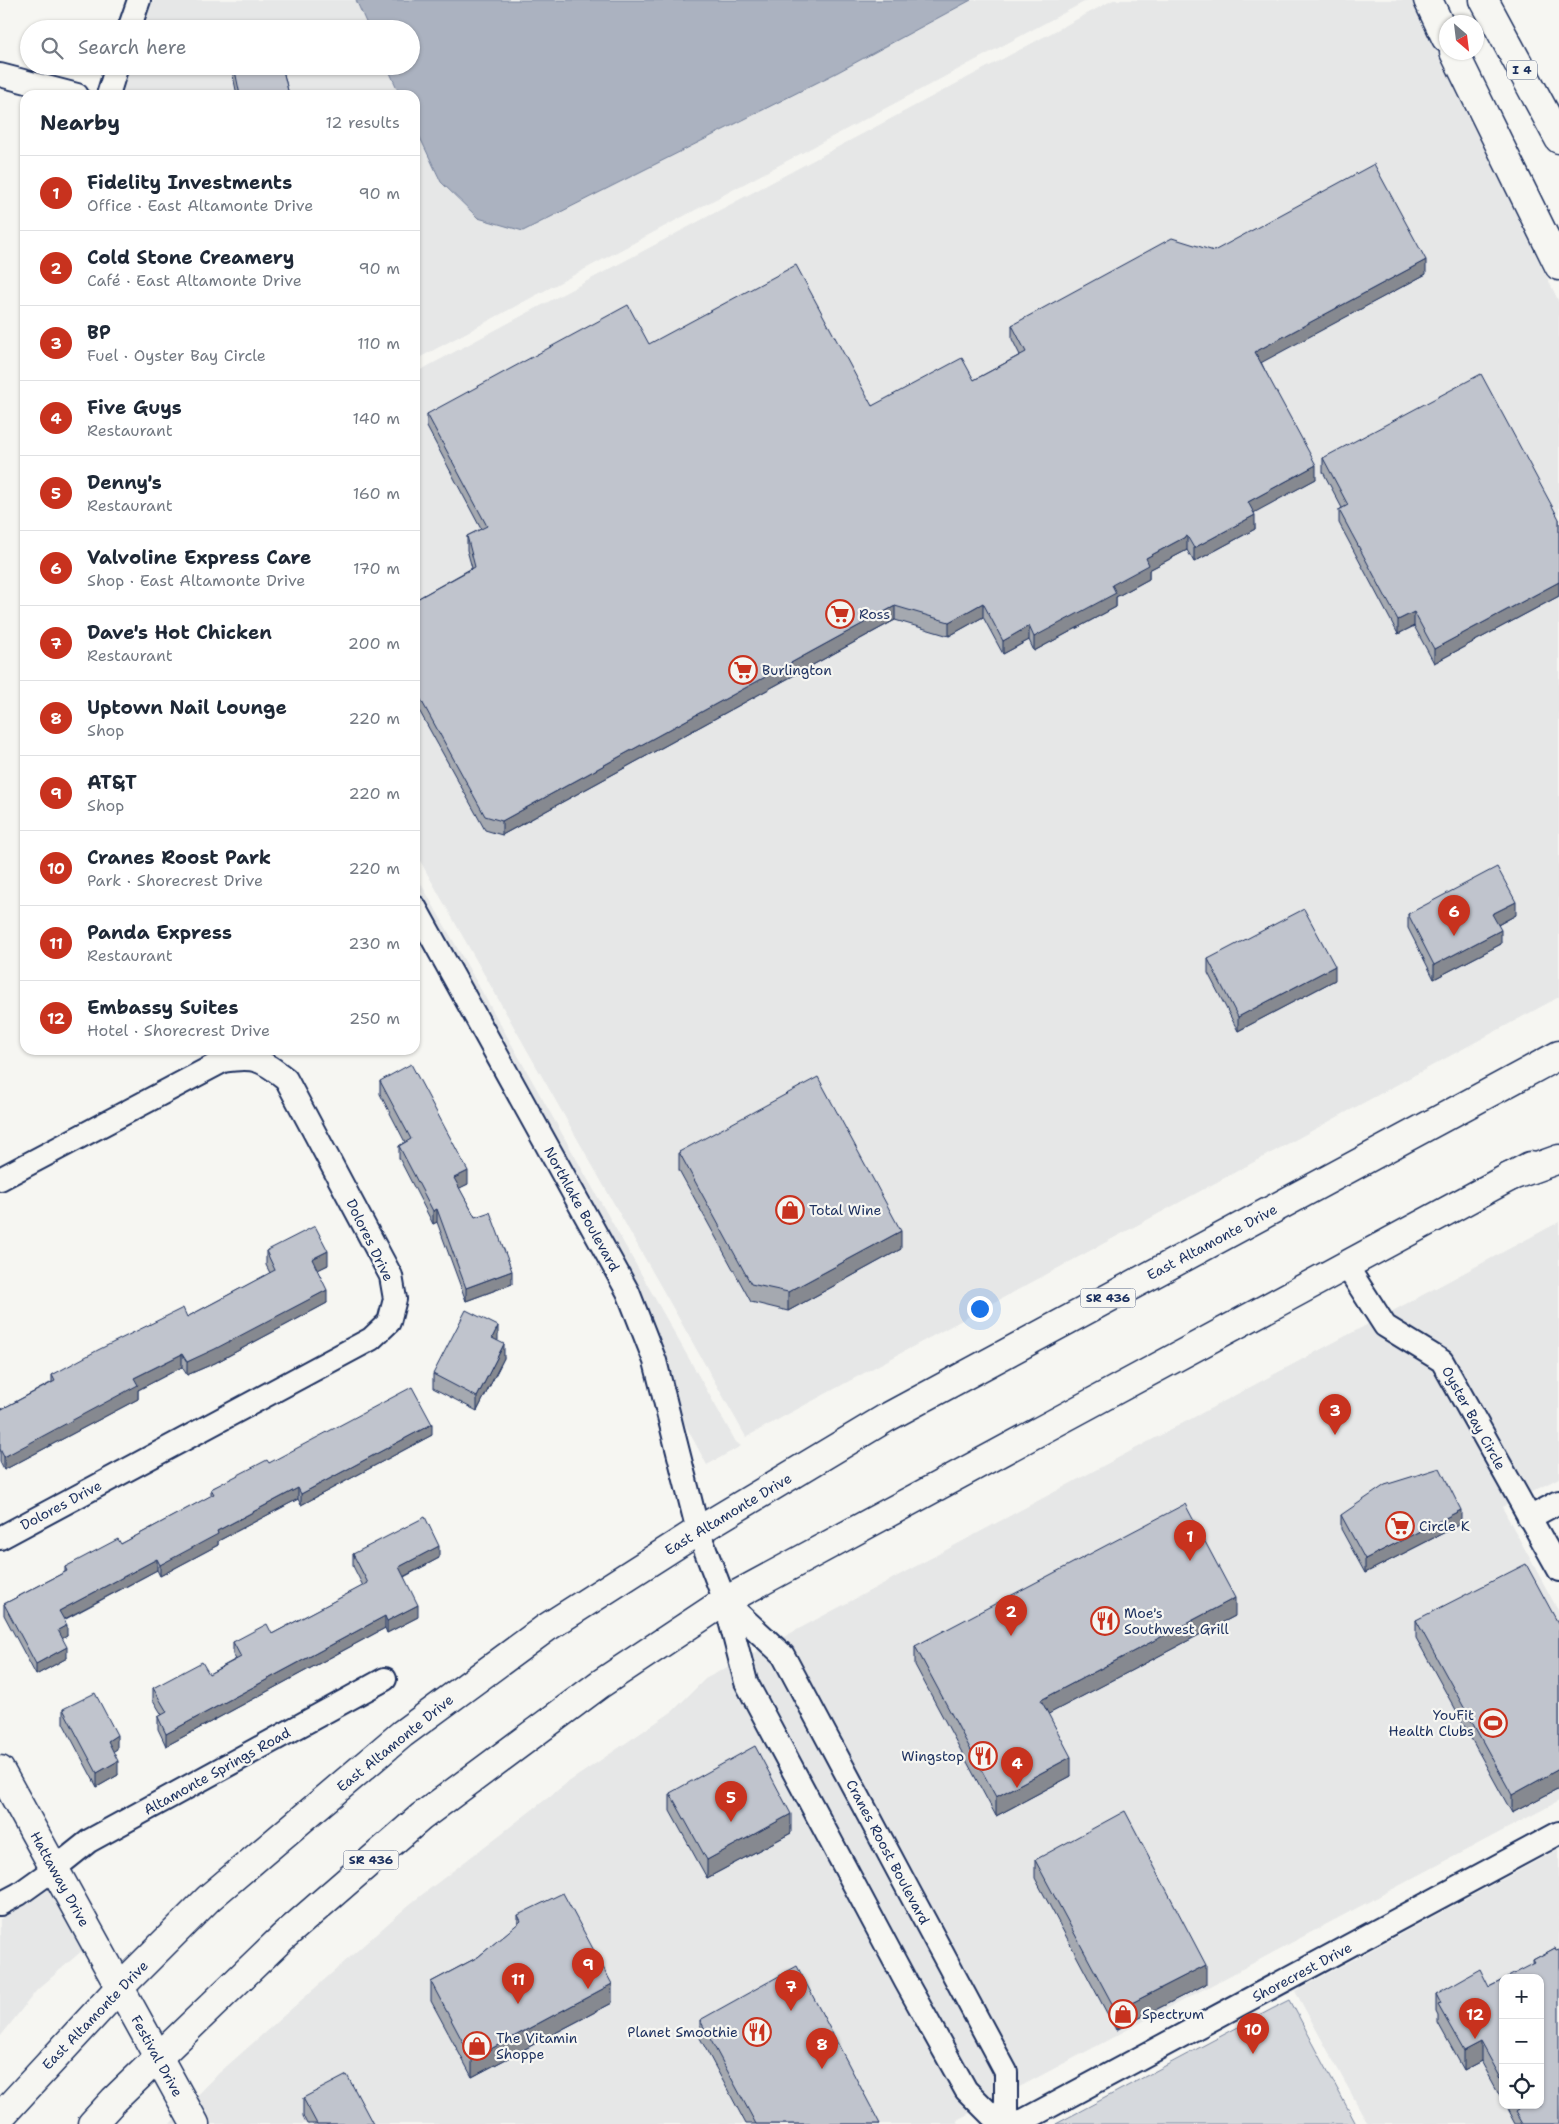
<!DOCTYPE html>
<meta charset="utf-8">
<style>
:root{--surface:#fff;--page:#f6f6f7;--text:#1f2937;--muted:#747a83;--line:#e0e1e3;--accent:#c8321e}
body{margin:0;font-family:"Shantell Sans",sans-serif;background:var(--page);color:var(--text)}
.controls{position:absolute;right:15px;bottom:15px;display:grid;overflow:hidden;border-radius:10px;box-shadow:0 1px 4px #0004}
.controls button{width:45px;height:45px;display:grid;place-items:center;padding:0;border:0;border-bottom:1px solid var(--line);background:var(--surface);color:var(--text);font:25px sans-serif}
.compass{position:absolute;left:1439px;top:15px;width:45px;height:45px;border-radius:50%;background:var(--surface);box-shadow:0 1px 4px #0004;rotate:152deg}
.you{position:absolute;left:979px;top:1308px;width:18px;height:18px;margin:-12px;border:4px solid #fff;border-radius:50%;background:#1a73e8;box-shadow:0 0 0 8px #1a73e833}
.badge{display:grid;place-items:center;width:32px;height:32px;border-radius:50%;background:var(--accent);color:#fff;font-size:16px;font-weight:700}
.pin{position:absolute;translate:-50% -41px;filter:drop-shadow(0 1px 2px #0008)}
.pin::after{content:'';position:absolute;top:26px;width:18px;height:15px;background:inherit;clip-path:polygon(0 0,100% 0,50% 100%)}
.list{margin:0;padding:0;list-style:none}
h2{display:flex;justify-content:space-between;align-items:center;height:65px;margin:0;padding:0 20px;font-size:21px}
h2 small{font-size:16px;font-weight:400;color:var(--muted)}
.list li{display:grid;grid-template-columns:32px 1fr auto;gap:15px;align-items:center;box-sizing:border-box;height:75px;padding:0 20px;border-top:1px solid var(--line)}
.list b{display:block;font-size:19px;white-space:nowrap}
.list p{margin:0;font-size:16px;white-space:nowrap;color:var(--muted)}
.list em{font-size:16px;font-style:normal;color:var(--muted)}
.icon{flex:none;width:28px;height:28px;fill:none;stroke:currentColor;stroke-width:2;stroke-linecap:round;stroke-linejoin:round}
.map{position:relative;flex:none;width:1559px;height:2124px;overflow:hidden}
.search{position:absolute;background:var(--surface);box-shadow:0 1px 4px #0004;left:20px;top:20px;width:400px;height:55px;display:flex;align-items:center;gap:12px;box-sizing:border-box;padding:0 18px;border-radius:28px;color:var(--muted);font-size:19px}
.panel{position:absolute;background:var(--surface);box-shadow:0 1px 4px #0004;left:20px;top:90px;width:400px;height:965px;border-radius:15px}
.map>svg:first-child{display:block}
.built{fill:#e6e7e7;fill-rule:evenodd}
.green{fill:#d6d9dd;stroke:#78849e}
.water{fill:#abb2c0;stroke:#717e99}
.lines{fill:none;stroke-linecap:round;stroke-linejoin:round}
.minor-casing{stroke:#1b2f5e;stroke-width:26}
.tertiary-casing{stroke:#1b2f5e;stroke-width:31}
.primary-casing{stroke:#1b2f5e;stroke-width:31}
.motorway-casing{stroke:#1b2f5e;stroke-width:31}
.minor{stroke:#f6f6f2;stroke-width:22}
.tertiary{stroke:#f6f6f2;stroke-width:28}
.primary{stroke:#f6f6f2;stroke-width:28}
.motorway{stroke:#f6f6f2;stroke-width:28}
.wall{fill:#a5a9b0;stroke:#1b2f5e}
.shaded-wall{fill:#868990;stroke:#1b2f5e}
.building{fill:#c0c4cd;stroke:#1b2f5e}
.labels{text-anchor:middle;stroke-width:4.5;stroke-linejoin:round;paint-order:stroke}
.shield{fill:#f6f6f2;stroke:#5d6b8a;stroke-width:1}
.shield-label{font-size:12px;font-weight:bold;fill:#1b2f5e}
.poi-label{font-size:14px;fill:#1b2f5e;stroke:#f6f6f2;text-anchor:start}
.street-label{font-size:14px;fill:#1b2f5e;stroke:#f6f6f2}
</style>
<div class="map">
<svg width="1559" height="2124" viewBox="0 0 1559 2124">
<rect width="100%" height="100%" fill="#f6f6f2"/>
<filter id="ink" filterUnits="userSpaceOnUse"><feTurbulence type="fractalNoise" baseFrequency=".02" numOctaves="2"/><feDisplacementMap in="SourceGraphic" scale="10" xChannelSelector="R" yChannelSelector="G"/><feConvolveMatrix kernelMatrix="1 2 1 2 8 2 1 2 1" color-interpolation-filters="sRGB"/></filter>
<g filter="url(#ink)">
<g class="built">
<path d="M153,0H356L369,29H142Z"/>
<path d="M971,0H1088L415,360V127L441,182L478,218L523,231L838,72Z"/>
<path d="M1113,0H1412L1559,302V997L746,1437L415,852V373Z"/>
<path d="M131,66H387L400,95H122Z"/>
<path d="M415,873L736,1442L741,1446L707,1465L681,1417L666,1358L639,1285L415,882Z"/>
<path d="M1559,1222V1478L1502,1507L1559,1612V1801L957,2120L959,2124H170L219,2073L410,1904L567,1783L673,1711L705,1679Z"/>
<path d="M1559,1849V2124H1368L1295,1991ZM1503,1978H1540V2105H1503Z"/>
<path d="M51,1888L84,1949L37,1990L0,2037V1919L25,1906Z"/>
</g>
<path class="green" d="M1290,2000L1356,2124H1056L1272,2009Z"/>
<path class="water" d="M356,0H971L838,72L523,231L478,218L441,182L415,127V95H400L387,66H411V29H369Z"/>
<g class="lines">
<defs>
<g id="minor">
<path d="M129,29L139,0"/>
<path d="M0,75L77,95"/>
<path d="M108,95L117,66"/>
<path d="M415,907L628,1292L655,1361L698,1531L725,1601L746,1682L906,1982L966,2090L1000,2124"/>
<path d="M0,1179L223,1061C255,1056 261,1059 286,1079L391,1276L395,1299L389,1322L371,1339L0,1538"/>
<path d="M1346,1265L1385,1326L1442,1361L1559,1570"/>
<path d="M1529,1518L1559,1502"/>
<path d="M725,1601L783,1655L903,1880L1006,2072V2124"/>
<path d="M0,1904L19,1894L54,1869L89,1841L385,1679"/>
<path d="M1017,2124L1559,1833"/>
</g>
<path id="tertiary" d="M0,1770L195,2124"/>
<g id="primary">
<path d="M0,2117L119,1988L209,1898L402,1734L546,1628L698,1531L886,1418L1559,1055"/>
<path d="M92,2124L114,2100L283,1937L421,1817L600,1684L725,1601L1530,1166"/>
</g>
<g id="motorway">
<path d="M1428,0L1446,38"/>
<path d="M1484,0L1559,139"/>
<path d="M1454,52L1559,266"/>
<path d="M1509,1177L1559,1159"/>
</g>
</defs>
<use href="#minor" class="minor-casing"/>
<use href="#tertiary" class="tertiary-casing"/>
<use href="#primary" class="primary-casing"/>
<use href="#motorway" class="motorway-casing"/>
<use href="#minor" class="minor"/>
<use href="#tertiary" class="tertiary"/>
<use href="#primary" class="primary"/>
<use href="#motorway" class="motorway"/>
</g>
<g class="wall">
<path d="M231,66H282L289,95H237Z"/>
<path d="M1214,251L1426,274L1261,362L1316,479L1254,512L1255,529L1194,562L1187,550L1149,570V579L1116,597V607L1034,651L1029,640L1003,654L983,617L949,636L895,620L502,835L485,830L415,703V600L472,568L467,550V536L481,529L427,427V414L872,406L974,380L1020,355L1012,339V325Z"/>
<path d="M1323,458L1559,519V596L1434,663L1414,626L1398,634L1339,523V510L1342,508L1323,472Z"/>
<path d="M1408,914L1516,915L1498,925L1501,944L1434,979L1408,928Z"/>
<path d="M1208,959L1335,980L1238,1031L1208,973Z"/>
<path d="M380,1081L468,1184L459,1188L512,1284L466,1301L437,1222L433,1224L399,1158V1146L405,1142L380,1094Z"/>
<path d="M679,1152L901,1249L788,1311L751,1302L679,1170Z"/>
<path d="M266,1251L328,1265L317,1270L327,1303L215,1363L187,1375L182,1367L138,1390V1399L4,1470L0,1462V1410L52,1382V1375L187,1317L270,1273L266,1265Z"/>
<path d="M497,1341L504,1358L477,1411L433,1388V1374Z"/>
<path d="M432,1435L301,1505L298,1499L218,1541V1545L160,1576L157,1570L64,1620L67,1636L62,1638L67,1658L36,1675L4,1615V1604L65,1572V1567L121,1544L211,1496V1489L269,1463Z"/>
<path d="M1341,1515L1461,1524L1365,1573L1341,1529Z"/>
<path d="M353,1554L439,1558L404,1577L418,1617L387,1633L385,1628L166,1746L158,1729V1717L162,1715L153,1700V1688L209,1674L236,1659L233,1655V1642L272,1634L363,1586L353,1566Z"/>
<path d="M1235,1616L1048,1714L1071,1776L996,1816L915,1665V1646Z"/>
<path d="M1416,1620L1559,1625V1788L1512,1813L1416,1638Z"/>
<path d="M63,1709L117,1749L113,1751L118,1775L97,1787L63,1723Z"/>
<path d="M670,1793L791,1833L707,1878L670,1811Z"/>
<path d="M1035,1860L1206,1984L1116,2030L1035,1878Z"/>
<path d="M518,1915L612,2003L472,2077L431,2001V1982L478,1957L518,1924Z"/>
<path d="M1555,1948L1559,2124H1515L1505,2105H1540L1533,1960Z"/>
<path d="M1503,1980V2101L1481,2061L1464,2070L1438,2023V2016L1436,2012V1994L1489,1987Z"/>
<path d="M700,2020L880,2124H746L700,2038Z"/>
<path d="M303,2098L373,2124H307L303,2116Z"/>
</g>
<g class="shaded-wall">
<path d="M1426,260V274L1255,366V352Z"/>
<path d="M1316,465V479L1248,516V502Z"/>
<path d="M1255,515V529L1194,562V548Z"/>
<path d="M1187,536V550L1149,570V579L1116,597V607L1034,651V637L1146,558Z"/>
<path d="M1559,582V596L1434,663V649Z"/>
<path d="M983,603V617L949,636V622Z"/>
<path d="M895,606V620L502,835V821Z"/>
<path d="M1414,612V626L1398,634V620Z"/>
<path d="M1029,626V640L1003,654V641Z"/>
<path d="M1516,902V915L1492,928V914Z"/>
<path d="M1501,930V944L1434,979V965Z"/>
<path d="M1335,966V980L1238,1031V1017Z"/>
<path d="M468,1171V1184L454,1191V1178Z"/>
<path d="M437,1209V1222L433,1224V1211Z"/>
<path d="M901,1231V1249L788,1311V1292Z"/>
<path d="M328,1251V1265L312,1273V1259Z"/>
<path d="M512,1271V1284L466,1301V1288Z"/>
<path d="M327,1290V1303L215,1363L187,1375V1362Z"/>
<path d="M498,1326V1340L492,1352V1338Z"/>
<path d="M504,1344V1358L477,1411V1397Z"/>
<path d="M182,1354V1367L138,1390V1399L4,1470V1457L134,1378Z"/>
<path d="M432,1424V1435L301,1505V1494Z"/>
<path d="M298,1488V1499L218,1541V1545L160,1576V1565L217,1531Z"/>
<path d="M1461,1510V1524L1365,1573V1559Z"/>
<path d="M439,1546V1558L399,1579V1567Z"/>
<path d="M157,1559V1570L59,1622V1611Z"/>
<path d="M1235,1598V1616L1041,1718V1700Z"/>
<path d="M418,1605V1617L387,1633V1621Z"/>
<path d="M385,1616V1628L166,1746V1734Z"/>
<path d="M67,1625V1636L58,1641V1630Z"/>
<path d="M67,1647V1658L36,1675V1664Z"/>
<path d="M117,1735V1749L108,1755V1741Z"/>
<path d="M1071,1757V1776L996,1816V1797Z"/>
<path d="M118,1761V1775L97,1787V1773Z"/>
<path d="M1559,1769V1788L1512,1813V1795Z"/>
<path d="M791,1814V1833L707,1878V1860Z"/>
<path d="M1206,1965V1984L1116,2030V2011Z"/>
<path d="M612,1984V2003L472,2077V2059Z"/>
<path d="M1481,2042V2061L1464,2070V2051Z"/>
</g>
<g class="building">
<path d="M234,66H282L289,95H240Z"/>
<path d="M1374,164L1426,260L1255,352L1316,465L1248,502L1255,515L1194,548L1187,536L1146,558L1149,565L1112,585L1116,593L1034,637L1029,626L1003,641L983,603L949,622L895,606L502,821L485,816L415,689V600L475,567L467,536L487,526L427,414L628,305L649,344L796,265L872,406L962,358L974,380L1026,352L1012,325L1172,238L1214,251Z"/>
<path d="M1481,374L1559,519V582L1434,649L1414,612L1398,620L1339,510L1348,505L1323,458Z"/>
<path d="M1497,867L1516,902L1492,914L1501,930L1434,965L1408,914Z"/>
<path d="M1304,909L1335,966L1238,1017L1208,959Z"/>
<path d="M411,1064L468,1171L454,1178L475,1217L490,1212L512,1271L466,1288L437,1209L433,1211L399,1146L411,1139L380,1081Z"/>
<path d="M818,1077L901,1231L788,1292L751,1284L679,1152Z"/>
<path d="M315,1226L328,1251L312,1259L327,1290L215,1349L187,1362L182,1354L134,1378L138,1385L4,1457L0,1449V1410L55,1381L52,1375L98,1350L183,1308L187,1317L275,1270L266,1251Z"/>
<path d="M466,1310L498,1326L492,1338L504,1344L477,1397L433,1374Z"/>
<path d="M412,1387L432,1424L301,1494L298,1488L217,1531L218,1534L160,1565L157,1559L59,1611L67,1625L58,1630L67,1647L36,1664L4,1604L67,1571L65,1567L118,1539L121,1544L214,1494L211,1489L267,1460L269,1463Z"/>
<path d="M1440,1468L1461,1510L1365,1559L1341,1515L1385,1485Z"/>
<path d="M1185,1504L1235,1598L1041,1700L1071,1757L996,1797L915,1646Z"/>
<path d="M425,1517L439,1546L399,1567L418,1605L387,1621L385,1616L166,1734L158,1717L167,1712L153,1688L202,1662L209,1674L241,1657L233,1642L267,1624L272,1634L368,1583L353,1554Z"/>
<path d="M1526,1564L1559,1625V1769L1512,1795L1416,1620Z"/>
<path d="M95,1693L117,1735L108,1741L118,1761L97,1773L63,1709Z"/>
<path d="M755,1746L791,1814L707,1860L670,1793Z"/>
<path d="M1125,1811L1206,1965L1116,2011L1035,1860Z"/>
<path d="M563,1893L612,1984L472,2059L431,1982L478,1957L521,1921L518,1915Z"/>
<path d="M1555,1948L1556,1950L1559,1949V2124H1522L1515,2112L1518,2110L1516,2105H1540V1978H1506L1535,1963L1533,1960Z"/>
<path d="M797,1966L880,2124H756L700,2020Z"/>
<path d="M1480,1969L1489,1987L1503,1980V2082L1481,2042L1464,2051L1438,2005L1441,2004L1436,1994Z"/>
<path d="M347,2075L373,2124H317L303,2098Z"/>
</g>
</g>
<defs>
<symbol id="supermarket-ring" viewBox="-11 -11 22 22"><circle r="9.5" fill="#f6f6f2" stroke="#c8321e" stroke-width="1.5"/><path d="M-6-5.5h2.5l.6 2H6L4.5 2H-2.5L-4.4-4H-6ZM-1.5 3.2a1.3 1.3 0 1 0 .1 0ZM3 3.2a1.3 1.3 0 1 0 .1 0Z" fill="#c8321e"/></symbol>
<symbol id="shop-ring" viewBox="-11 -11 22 22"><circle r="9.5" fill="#f6f6f2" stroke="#c8321e" stroke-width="1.5"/><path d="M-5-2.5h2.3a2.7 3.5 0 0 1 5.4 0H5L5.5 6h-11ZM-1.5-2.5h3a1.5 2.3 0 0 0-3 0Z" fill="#c8321e"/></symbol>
<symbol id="restaurant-ring" viewBox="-11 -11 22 22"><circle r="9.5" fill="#f6f6f2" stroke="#c8321e" stroke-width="1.5"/><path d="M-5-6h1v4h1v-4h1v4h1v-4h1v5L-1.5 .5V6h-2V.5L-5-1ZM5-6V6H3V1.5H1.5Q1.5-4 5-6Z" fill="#c8321e"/></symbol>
<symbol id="stadium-ring" viewBox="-11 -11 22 22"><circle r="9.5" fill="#f6f6f2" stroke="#c8321e" stroke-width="1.5"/><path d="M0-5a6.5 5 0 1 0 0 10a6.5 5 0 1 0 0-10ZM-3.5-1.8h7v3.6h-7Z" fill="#c8321e"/></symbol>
</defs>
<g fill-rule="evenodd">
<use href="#supermarket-ring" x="824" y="598" width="32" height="32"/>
<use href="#supermarket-ring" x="727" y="654" width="32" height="32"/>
<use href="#shop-ring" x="774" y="1194" width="32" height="32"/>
<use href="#supermarket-ring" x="1384" y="1510" width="32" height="32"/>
<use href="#restaurant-ring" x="1089" y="1605" width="32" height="32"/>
<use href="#stadium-ring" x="1477" y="1707" width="32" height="32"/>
<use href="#restaurant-ring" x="967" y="1740" width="32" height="32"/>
<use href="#shop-ring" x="1107" y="1998" width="32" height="32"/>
<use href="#restaurant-ring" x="741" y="2016" width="32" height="32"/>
<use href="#shop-ring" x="461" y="2030" width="32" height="32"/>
</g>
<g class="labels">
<g class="shield">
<rect x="1507" y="60.5" width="30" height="19" rx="4"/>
<rect x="1080.5" y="1288.5" width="55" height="19" rx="4"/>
<rect x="343.5" y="1850.5" width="55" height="19" rx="4"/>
</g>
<g class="shield-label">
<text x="1522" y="74">I 4</text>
<text x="1108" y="1302">SR 436</text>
<text x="371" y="1864">SR 436</text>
</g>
<g class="poi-label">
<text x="859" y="619">Ross</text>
<text x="762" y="675">Burlington</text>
<text x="809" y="1215">Total Wine</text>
<text x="1419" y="1531">Circle K</text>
<text x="1124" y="1618">Moe's<tspan x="1124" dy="16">Southwest Grill</tspan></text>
<text x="1474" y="1720" text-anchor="end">YouFit<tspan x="1474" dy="16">Health Clubs</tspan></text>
<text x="964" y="1761" text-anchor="end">Wingstop</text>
<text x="1142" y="2019">Spectrum</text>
<text x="738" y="2037" text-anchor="end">Planet Smoothie</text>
<text x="496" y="2043">The Vitamin<tspan x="496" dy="16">Shoppe</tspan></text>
</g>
<g class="street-label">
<text transform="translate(582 1209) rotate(61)" y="5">Northlake Boulevard</text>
<text transform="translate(370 1240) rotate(64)" y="5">Dolores Drive</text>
<text transform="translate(1212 1242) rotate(-28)" y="5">East Altamonte Drive</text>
<text transform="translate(1474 1418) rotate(61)" y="5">Oyster Bay Circle</text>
<text transform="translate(61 1505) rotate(-28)" y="5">Dolores Drive</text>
<text transform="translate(728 1514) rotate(-31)" y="5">East Altamonte Drive</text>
<text transform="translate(395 1743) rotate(-39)" y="5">East Altamonte Drive</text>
<text transform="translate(217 1771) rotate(-29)" y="5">Altamonte Springs Road</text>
<text transform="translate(888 1852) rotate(62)" y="5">Cranes Roost Boulevard</text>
<text transform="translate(60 1879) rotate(61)" y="5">Hattaway Drive</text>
<text transform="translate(1302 1972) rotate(-28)" y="5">Shorecrest Drive</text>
<text transform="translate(95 2015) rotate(-46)" y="5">East Altamonte Drive</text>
<text transform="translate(157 2056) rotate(61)" y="5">Festival Drive</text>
</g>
</g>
</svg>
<div class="controls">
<button>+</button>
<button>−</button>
<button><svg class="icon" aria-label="locate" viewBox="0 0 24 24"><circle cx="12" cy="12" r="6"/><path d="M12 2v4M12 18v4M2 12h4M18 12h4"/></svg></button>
</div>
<svg class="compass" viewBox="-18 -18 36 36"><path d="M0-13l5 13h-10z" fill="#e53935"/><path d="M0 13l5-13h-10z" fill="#747a83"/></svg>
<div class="you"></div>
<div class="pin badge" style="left:1190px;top:1561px">1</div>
<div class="pin badge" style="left:1011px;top:1636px">2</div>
<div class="pin badge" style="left:1335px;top:1435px">3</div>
<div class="pin badge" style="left:1017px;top:1788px">4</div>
<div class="pin badge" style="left:731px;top:1822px">5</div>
<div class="pin badge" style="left:1454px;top:936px">6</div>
<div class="pin badge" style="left:791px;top:2011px">7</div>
<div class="pin badge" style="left:822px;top:2069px">8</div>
<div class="pin badge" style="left:588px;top:1989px">9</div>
<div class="pin badge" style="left:1253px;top:2054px">10</div>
<div class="pin badge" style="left:518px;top:2004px">11</div>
<div class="pin badge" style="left:1475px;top:2039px">12</div>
<div class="search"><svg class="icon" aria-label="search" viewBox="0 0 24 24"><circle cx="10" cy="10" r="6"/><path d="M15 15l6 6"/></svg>Search here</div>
<section class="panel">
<h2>Nearby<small>12 results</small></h2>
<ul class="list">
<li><span class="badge">1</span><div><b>Fidelity Investments</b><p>Office · East Altamonte Drive</p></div><em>90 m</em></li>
<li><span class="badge">2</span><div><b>Cold Stone Creamery</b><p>Café · East Altamonte Drive</p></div><em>90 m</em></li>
<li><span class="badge">3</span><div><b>BP</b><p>Fuel · Oyster Bay Circle</p></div><em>110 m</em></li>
<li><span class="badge">4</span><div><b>Five Guys</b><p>Restaurant</p></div><em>140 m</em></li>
<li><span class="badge">5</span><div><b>Denny's</b><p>Restaurant</p></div><em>160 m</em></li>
<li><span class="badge">6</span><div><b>Valvoline Express Care</b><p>Shop · East Altamonte Drive</p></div><em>170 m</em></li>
<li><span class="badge">7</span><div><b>Dave's Hot Chicken</b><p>Restaurant</p></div><em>200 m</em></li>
<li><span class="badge">8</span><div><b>Uptown Nail Lounge</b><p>Shop</p></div><em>220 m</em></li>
<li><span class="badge">9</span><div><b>AT&amp;T</b><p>Shop</p></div><em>220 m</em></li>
<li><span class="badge">10</span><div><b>Cranes Roost Park</b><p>Park · Shorecrest Drive</p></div><em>220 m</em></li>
<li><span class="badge">11</span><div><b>Panda Express</b><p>Restaurant</p></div><em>230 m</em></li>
<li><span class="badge">12</span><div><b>Embassy Suites</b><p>Hotel · Shorecrest Drive</p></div><em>250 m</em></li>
</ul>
</section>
</div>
